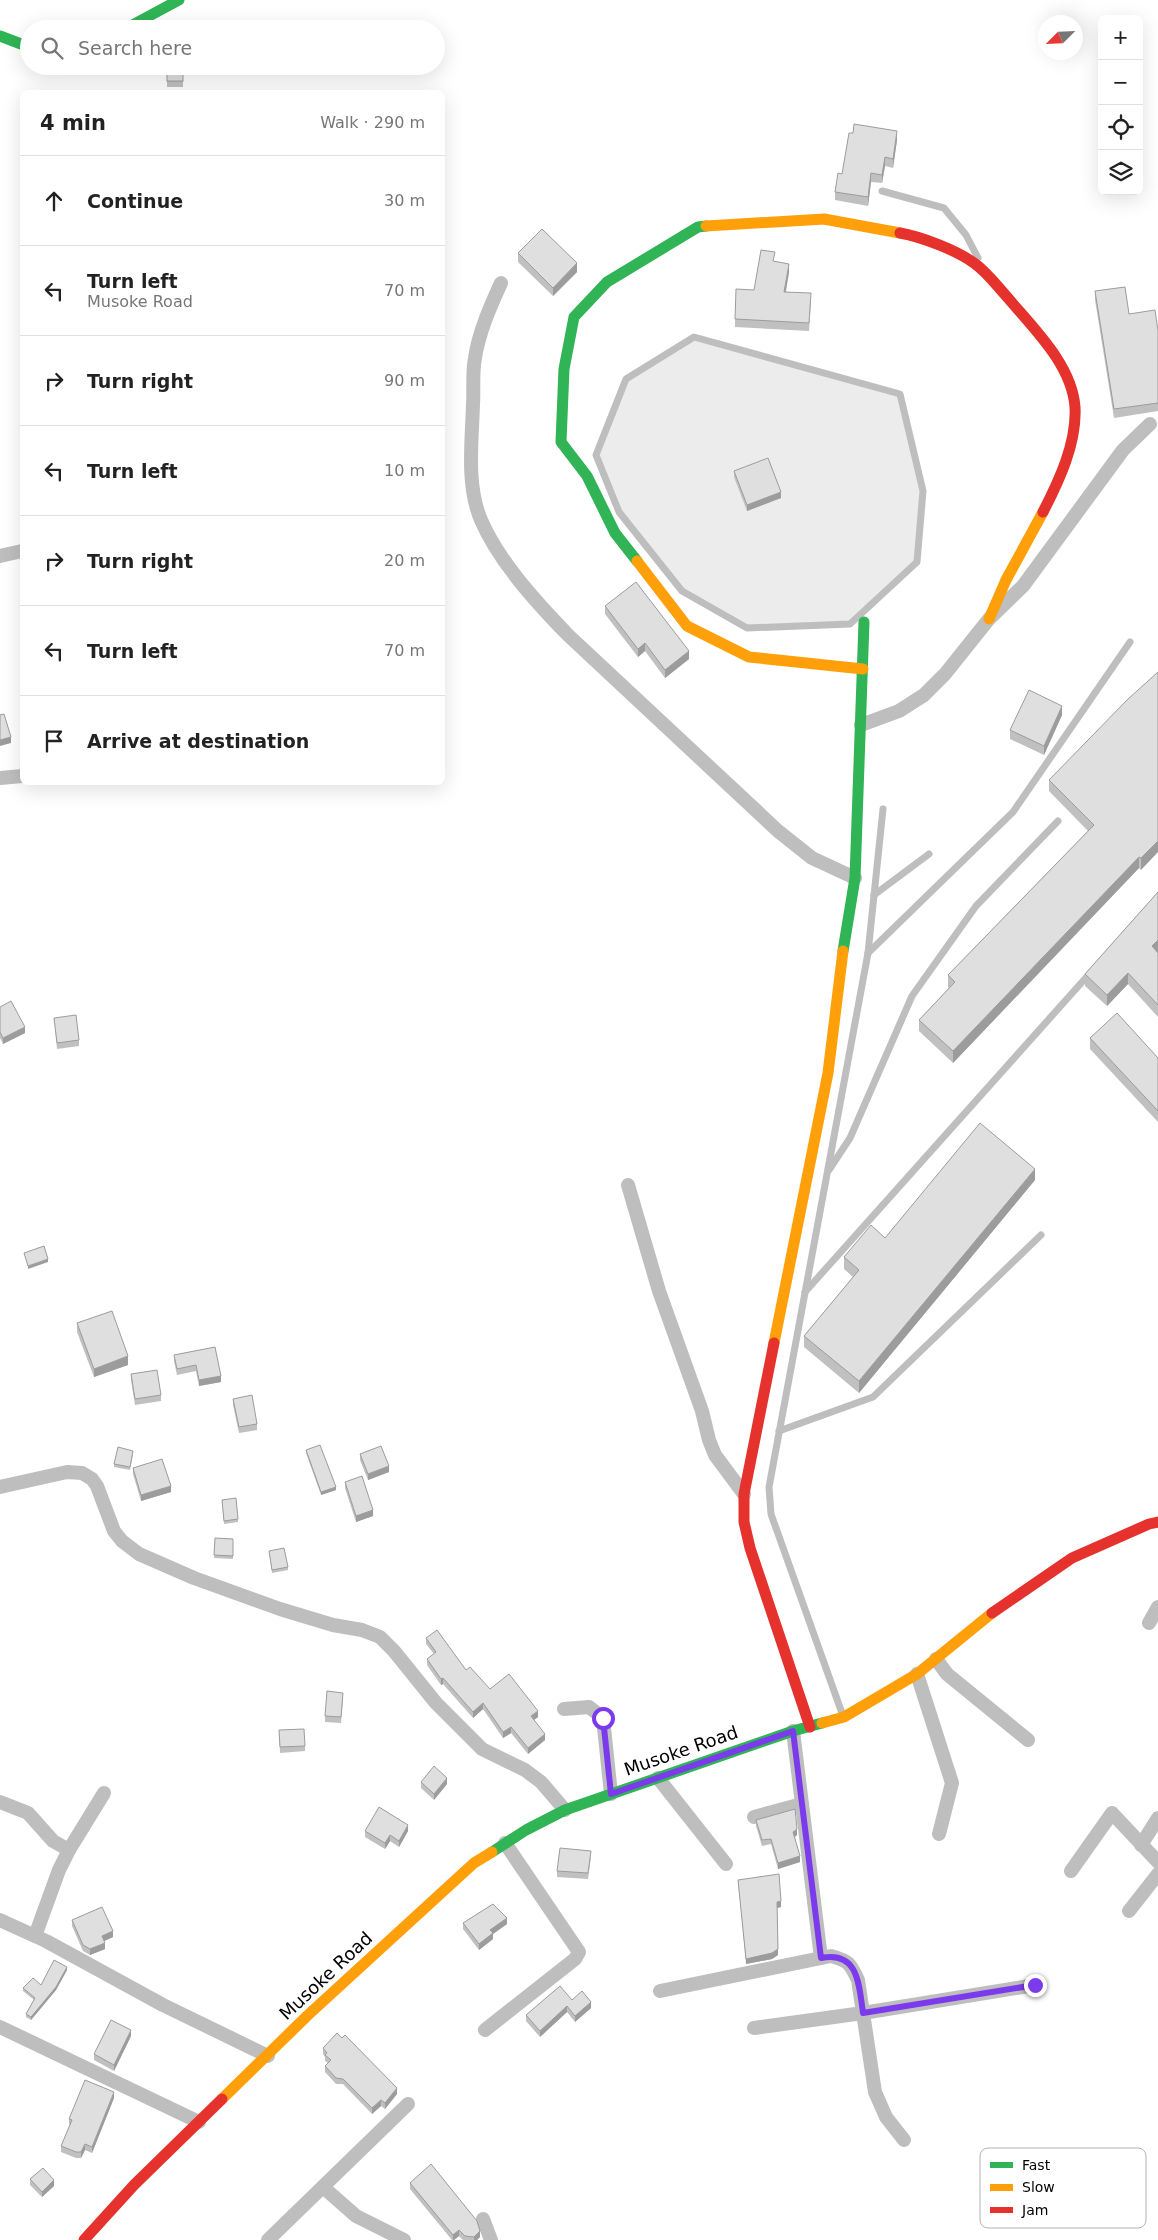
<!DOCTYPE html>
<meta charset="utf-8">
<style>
:root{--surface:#fff;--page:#f2f2f2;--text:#222;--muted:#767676;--line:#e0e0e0}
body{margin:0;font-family:"DejaVu Sans",sans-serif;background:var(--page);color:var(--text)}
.controls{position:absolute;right:15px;top:15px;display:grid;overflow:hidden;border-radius:8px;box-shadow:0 5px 20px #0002}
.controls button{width:45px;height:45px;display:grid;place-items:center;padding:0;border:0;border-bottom:1px solid var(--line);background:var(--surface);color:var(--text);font:25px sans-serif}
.compass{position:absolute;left:1038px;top:15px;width:45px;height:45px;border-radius:50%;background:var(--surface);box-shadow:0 5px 20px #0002;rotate:246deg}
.stop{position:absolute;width:15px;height:15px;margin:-11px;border:4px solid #7c3aed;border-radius:50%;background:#fff}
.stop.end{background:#7c3aed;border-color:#fff;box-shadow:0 1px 5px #0008}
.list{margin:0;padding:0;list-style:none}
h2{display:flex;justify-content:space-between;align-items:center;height:65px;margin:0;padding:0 20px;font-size:21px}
h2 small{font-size:16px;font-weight:400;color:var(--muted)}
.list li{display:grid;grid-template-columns:32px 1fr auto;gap:15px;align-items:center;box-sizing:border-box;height:90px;padding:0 20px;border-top:1px solid var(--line)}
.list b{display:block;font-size:19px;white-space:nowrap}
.list p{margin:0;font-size:16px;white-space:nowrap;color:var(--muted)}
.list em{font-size:16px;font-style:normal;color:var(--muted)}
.icon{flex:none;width:28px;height:28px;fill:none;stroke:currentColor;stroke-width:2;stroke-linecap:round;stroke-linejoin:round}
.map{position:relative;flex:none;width:1158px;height:2240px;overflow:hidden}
.search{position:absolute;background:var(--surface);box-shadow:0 5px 20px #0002;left:20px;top:20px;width:425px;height:55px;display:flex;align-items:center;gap:12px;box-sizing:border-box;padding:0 18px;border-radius:28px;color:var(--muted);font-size:19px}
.panel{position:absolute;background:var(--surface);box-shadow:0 5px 20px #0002;left:20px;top:90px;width:425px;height:695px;border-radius:8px}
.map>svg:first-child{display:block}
.green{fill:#ececec}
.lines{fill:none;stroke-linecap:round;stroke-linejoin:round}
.lane{stroke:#bebebe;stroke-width:7}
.street{stroke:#bebebe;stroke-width:14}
.fast{stroke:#30b455;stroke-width:11}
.slow{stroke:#ff9f0a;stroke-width:11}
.jam{stroke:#e5322d;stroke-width:11}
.wall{fill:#c0c0c0}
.shaded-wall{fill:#9c9c9c}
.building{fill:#dfdfdf;stroke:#9c9c9c}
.route{stroke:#7c3aed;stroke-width:6}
.labels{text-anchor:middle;stroke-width:4.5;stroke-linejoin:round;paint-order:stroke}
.street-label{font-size:18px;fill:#000;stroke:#fff}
.key{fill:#fff;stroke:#b2b2b2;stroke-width:1}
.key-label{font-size:14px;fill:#000}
</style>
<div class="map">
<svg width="1158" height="2240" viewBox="0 0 1158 2240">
<rect width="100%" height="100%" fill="#fff"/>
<path class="green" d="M694,337L900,394L923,491L917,562L850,624L747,628L682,591L619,512L596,455L626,379Z"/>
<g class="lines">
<g class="lane">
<path d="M882,191L944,208L966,235L978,258"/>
<path d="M694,337L900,394L923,491L917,562L850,624L747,628L682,591L619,512L596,455L626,379Z"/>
<path d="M874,895L929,854"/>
<path d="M868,953L1013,812L1130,642"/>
<path d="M829,1170L850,1138L912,996L976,906L1058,821"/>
<path d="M805,1292L1091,972"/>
<path d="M779,1431L873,1397L1041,1235"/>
<path d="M843,1716L771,1514L769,1487L868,953L883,809"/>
</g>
<g class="street">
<path d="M501,283C490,307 479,332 475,358C472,373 474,389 473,404C472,441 466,485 481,520C499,562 537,603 568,635L778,831L812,858L855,878"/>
<path d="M0,556L22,551"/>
<path d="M861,725L899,711L924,695L945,674L989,619L1023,586L1123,450L1150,424"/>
<path d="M0,778L22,776"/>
<path d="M628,1185L659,1291L702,1411L709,1440L715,1455L744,1494"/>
<path d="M0,1487L67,1472L82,1473L92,1479L97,1486L114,1531L122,1541L139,1554L194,1578L280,1609L333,1625L362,1630L380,1637L394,1651L436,1703L482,1749L525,1770L541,1782L565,1810"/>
<path d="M1149,1623L1158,1607"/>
<path d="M936,1659L947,1674L1028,1740"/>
<path d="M917,1674L952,1783L939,1834"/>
<path d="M564,1709L589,1707L603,1718L611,1794"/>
<path d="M793,1731L821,1958"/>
<path d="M658,1778L726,1864"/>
<path d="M0,1802L28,1813L53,1841L69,1850L59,1870L35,1936"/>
<path d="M754,1817L802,1804"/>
<path d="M1141,1845L1158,1818"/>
<path d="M69,1850L104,1793"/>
<path d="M1071,1871L1112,1813L1158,1862"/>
<path d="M1129,1911L1158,1874"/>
<path d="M0,1920L46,1941L163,2005L268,2056"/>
<path d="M660,1991L831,1956C849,1961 850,1963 858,1980L875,2092L886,2117L904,2140"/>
<path d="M0,2027L199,2122"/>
<path d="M754,2028L863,2013L1035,1985"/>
<path d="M485,2030L575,1959L579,1952L505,1843"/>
<path d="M323,2187L356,2216L404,2240"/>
<path d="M483,2219L491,2240"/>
<path d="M268,2240L408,2104"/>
</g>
<g class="fast">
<path d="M125,29L179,0"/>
<path d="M0,36L29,47"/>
<path d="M637,561L615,533L587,476L561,442L564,369L574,317L607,282L698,227L706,226"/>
<path d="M843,951L855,878L864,622"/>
<path d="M492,1852L526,1830L565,1810L793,1731L822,1723"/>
</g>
<g class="slow">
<path d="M706,226L824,219L900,233"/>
<path d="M637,561L687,626L749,657L863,669"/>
<path d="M989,619L1006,580L1043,512"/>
<path d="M774,1343L828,1073L843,951"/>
<path d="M822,1723L844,1717L917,1674L992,1613"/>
<path d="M222,2099L308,2015L474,1863L492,1852"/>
</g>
<g class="jam">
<path d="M900,233C922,237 956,250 974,263C987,272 997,286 1008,298C1034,329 1072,365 1075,407C1077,443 1059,481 1043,512"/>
<path d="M774,1343L744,1494V1522L750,1548L810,1727"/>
<path d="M992,1613L1072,1558L1149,1524L1158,1522"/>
<path d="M84,2240L134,2185L222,2099"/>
</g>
</g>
<g class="wall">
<rect x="167" y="66" width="16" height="21"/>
<path d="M897,140L893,168L885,166L882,183L871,182L868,206L835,200V192L842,174Z"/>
<path d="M518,253L577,272L553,296L518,262Z"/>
<path d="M775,261L789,272L786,292L811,301L809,331L735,327V319Z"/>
<path d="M1095,291L1129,314L1158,331V411L1114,418L1095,300Z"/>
<path d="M734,471L781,498L747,511L734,477Z"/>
<path d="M605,606L689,659L665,678L645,651L638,657L605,614Z"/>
<path d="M1158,672L1141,870L1139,868L953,1063L919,1031V1020L949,988L948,987V975L1088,831L1049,791V780Z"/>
<path d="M1062,715L1044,755L1010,739V730Z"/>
<path d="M1158,892V1017L1128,984L1107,1006L1085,986V974Z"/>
<path d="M0,1007L25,1033L3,1044L0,1038Z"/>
<path d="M54,1018L79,1040V1046L57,1049Z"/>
<path d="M1090,1038L1158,1058V1122L1090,1049Z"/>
<path d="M1035,1180L859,1393L804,1347V1336L853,1277L844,1269V1257L885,1238Z"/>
<path d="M77,1323L128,1365L94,1377L77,1332Z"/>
<path d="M215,1347L221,1382L199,1386L196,1371L177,1375L174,1361V1355Z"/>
<path d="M131,1374L161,1395V1401L135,1405L131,1380Z"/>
<path d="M233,1399L257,1424V1430L239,1433L233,1405Z"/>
<path d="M306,1450L336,1490L321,1495L306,1453Z"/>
<path d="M133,1454L130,1470L114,1467V1464Z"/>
<path d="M360,1454L389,1472L368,1480L360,1460Z"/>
<path d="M133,1468L171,1492L141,1501L133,1474Z"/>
<path d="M345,1482L373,1516L356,1522L345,1488Z"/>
<path d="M222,1500L238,1519V1522L224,1524Z"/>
<path d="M215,1538L233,1539V1559L214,1558Z"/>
<path d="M269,1551L288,1567V1570L272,1573Z"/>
<path d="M426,1638L490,1689L538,1717L534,1720L545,1740L528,1754L511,1733L503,1738L483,1709L473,1718L443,1684L441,1685L427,1665V1659L434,1654L426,1644Z"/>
<path d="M343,1699L341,1723L325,1722V1716Z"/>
<path d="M279,1730L305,1746V1751L280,1753Z"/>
<path d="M421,1782L447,1784L434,1800L421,1788Z"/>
<path d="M756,1820L797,1835L795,1837L800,1862L778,1869L771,1844L762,1846L756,1826Z"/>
<path d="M365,1831H408L399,1847L390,1841L385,1849L365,1837Z"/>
<path d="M591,1857L588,1879L557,1877V1871Z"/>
<path d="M738,1880L781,1907L777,1908L778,1955L772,1959L746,1964Z"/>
<path d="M72,1920L113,1937L104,1941L105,1949L90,1955L83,1951L72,1926Z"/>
<path d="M463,1923L507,1924L493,1934V1939L479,1950L463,1929Z"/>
<path d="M67,1970L56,1990L31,2020L26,2017V2014L34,2000L23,1991V1988L41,1985Z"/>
<path d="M572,2000L591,2008L575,2022L567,2012L540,2037L526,2021V2015Z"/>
<path d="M131,2036L114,2071L94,2060V2054Z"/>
<path d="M323,2048L397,2094L385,2109L381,2106L372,2114L343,2084H336L325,2072V2066L328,2063L325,2061V2057L323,2054Z"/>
<path d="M114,2098L92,2153L85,2150L81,2158H76L61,2152V2146L70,2125L69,2124V2119Z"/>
<path d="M30,2179L54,2186L42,2197L30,2185Z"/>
<path d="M410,2183L480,2237L477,2240H463L459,2236L454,2240H452L410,2189Z"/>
</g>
<g class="shaded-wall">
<path d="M897,131V140L893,168V159Z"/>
<path d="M885,157V166L882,183V175Z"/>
<path d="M871,173V182L868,206V197Z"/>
<path d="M577,263V272L553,296V288Z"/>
<path d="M789,264V272L784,300V292Z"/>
<path d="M781,492V498L747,511V505Z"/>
<path d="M645,643V651L638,657V649Z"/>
<path d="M689,651V659L665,678V670Z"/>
<path d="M1062,706V715L1044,755V746Z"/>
<path d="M11,737V743L0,746V740Z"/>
<path d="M1158,841V852L1141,870V858Z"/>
<path d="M1139,857V868L953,1063V1051Z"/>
<path d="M1158,940V951L1152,958V946Z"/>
<path d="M1128,973V984L1107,1006V995Z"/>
<path d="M25,1027V1033L3,1044V1038Z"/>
<path d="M1035,1169V1180L859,1393V1381Z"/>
<path d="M48,1259V1262L28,1269V1266Z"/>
<path d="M128,1356V1365L94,1377V1369Z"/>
<path d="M221,1376V1382L199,1386V1380Z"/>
<path d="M389,1466V1472L368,1480V1474Z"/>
<path d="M171,1486V1492L141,1501V1495Z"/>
<path d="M336,1487V1490L321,1495V1492Z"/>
<path d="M373,1510V1516L356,1522V1516Z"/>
<path d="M443,1678V1684L441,1685V1679Z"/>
<path d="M483,1703V1709L473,1718V1712Z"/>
<path d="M538,1711V1717L531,1722V1716Z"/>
<path d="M511,1727V1733L503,1738V1732Z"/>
<path d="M545,1734V1740L528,1754V1748Z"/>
<path d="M447,1778V1784L434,1800V1794Z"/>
<path d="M408,1825V1831L399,1847V1841Z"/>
<path d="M797,1829V1835L793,1838V1832Z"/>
<path d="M390,1835V1841L385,1849V1843Z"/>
<path d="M800,1856V1862L778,1869V1863Z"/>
<path d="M781,1901V1907L777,1908V1902Z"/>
<path d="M507,1918V1924L493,1934V1939L479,1950V1944L490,1930Z"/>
<path d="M113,1931V1937L102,1942V1936Z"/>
<path d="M105,1943V1949L90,1955V1949Z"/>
<path d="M778,1949V1955L772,1959L746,1964V1959Z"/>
<path d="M67,1967V1970L56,1990L31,2020V2017Z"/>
<path d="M591,2002V2008L575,2022V2016Z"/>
<path d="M567,2006V2012L540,2037V2031Z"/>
<path d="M131,2030V2036L114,2071V2065Z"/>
<path d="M397,2088V2094L385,2109V2103Z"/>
<path d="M114,2092V2098L92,2153V2147Z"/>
<path d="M381,2100V2106L372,2114V2108Z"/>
<path d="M85,2144V2150L81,2158V2152Z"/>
<path d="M54,2180V2186L42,2197V2192Z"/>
<path d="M459,2230V2236L454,2240H453V2235Z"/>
<path d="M480,2231V2237L477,2240H474V2237Z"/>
</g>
<g class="building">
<rect x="167" y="66" width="16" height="15"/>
<path d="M854,124L897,131L893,159L885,157L882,175L871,173L868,197L835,192L838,173L842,174L849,133H853Z"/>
<path d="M542,229L577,263L553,288L518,253Z"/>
<path d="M761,250L775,252L773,261L789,264L784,292L811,293L809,323L735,319L736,289L754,290Z"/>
<path d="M1125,287L1129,314L1155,310L1158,331V403L1114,409L1095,291Z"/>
<path d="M768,458L781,492L747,505L734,471Z"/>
<path d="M636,582L689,651L665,670L645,643L638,649L605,606Z"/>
<path d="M1158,672V841L1141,858L1139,857L953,1051L919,1020L955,982L948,975L1094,825L1049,780L1128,699Z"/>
<path d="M1029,690L1062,706L1044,746L1010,730Z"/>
<path d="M4,714L11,737L0,740V715Z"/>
<path d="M1158,892V940L1152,946L1158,953V1005L1128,973L1107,995L1085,974Z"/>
<path d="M11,1001L25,1027L3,1038L0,1032V1007Z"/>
<path d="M1117,1013L1158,1058V1111L1090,1038Z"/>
<path d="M76,1015L79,1040L57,1043L54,1018Z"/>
<path d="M980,1123L1035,1169L859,1381L804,1336L859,1270L844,1257L871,1225L885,1238Z"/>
<path d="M44,1246L48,1259L28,1266L24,1253Z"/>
<path d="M112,1311L128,1356L94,1369L77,1323Z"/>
<path d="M215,1347L221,1376L199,1380L196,1365L177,1369L174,1355Z"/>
<path d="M157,1370L161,1395L135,1399L131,1374Z"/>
<path d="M252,1395L257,1424L239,1427L233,1399Z"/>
<path d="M320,1445L336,1487L321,1492L306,1450Z"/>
<path d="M381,1446L389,1466L368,1474L360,1454Z"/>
<path d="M118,1447L133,1451L130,1467L114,1464Z"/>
<path d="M162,1459L171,1486L141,1495L133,1468Z"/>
<path d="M362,1476L373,1510L356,1516L345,1482Z"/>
<path d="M236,1498L238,1519L224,1521L222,1500Z"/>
<path d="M215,1538L233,1539V1556L214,1555Z"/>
<path d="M284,1548L288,1567L272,1570L269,1551Z"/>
<path d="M437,1630L466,1670L470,1667L490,1689L509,1674L538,1711L531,1716L545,1734L528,1748L511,1727L503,1732L483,1703L473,1712L443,1678L441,1679L427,1659L436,1652L426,1638Z"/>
<path d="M327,1691L343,1693L341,1717L325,1716Z"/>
<path d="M304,1729L305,1746L280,1747L279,1730Z"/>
<path d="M434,1766L447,1778L434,1794L421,1782Z"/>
<path d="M379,1807L408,1825L399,1841L390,1835L385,1843L365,1831Z"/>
<path d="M795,1809L797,1829L793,1832L800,1856L778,1863L771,1839L762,1840L756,1820Z"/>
<path d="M560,1848L591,1851L588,1873L557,1871Z"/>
<path d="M779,1874L781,1901L777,1902L778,1949L772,1953L746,1959L738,1880Z"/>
<path d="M493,1904L507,1918L490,1930L493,1933L479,1944L463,1923Z"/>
<path d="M102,1907L113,1931L102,1936L105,1943L90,1949L83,1945L72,1920Z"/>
<path d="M54,1960L67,1967L56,1987L31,2017L26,2014L35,1998L23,1988L33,1978L41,1985Z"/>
<path d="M560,1986L572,2000L582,1991L591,2002L575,2016L567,2006L540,2031L526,2015Z"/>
<path d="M111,2020L131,2030L114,2065L94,2054Z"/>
<path d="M337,2033L342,2038L345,2035L397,2088L385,2103L381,2100L372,2108L343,2079L336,2078L325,2066L331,2060L325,2055L327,2053L323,2048Z"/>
<path d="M85,2080L114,2092L92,2147L85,2144L81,2152H76L61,2146L72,2120L69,2119Z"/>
<path d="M431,2164L477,2221L480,2231L474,2237L465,2236L459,2230L453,2235L410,2183Z"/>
<path d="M43,2168L54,2180L42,2192L30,2179Z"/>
</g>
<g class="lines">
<path class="route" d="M603,1718L611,1794L793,1731L821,1958C859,1950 859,1986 863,2013L1035,1985"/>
</g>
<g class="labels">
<g class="street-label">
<text transform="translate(681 1751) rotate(-19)" y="6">Musoke Road</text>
<text transform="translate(326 1976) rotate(-43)" y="6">Musoke Road</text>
</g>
</g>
<rect x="980" y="2148" width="166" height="80" rx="8" class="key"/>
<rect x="990" y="2162" width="23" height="6" fill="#30b455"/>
<rect x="990" y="2184" width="23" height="7" fill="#ff9f0a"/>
<rect x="990" y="2207" width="23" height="6" fill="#e5322d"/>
<g class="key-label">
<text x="1022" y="2170">Fast</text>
<text x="1022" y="2192">Slow</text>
<text x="1022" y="2215">Jam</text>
</g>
</svg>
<div class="controls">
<button>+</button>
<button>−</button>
<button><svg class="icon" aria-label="locate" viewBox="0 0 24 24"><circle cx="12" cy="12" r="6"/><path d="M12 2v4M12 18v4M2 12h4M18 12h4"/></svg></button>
<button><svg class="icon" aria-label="layers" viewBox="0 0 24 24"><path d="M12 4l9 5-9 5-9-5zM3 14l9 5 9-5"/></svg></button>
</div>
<svg class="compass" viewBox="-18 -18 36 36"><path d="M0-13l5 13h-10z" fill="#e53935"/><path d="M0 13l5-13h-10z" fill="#767676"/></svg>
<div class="stop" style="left:603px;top:1718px"></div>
<div class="stop end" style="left:1035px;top:1985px"></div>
<div class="search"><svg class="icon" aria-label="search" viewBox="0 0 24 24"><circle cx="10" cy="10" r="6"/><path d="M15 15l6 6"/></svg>Search here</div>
<section class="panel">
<h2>4 min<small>Walk · 290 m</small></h2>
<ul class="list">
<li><svg class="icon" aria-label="ahead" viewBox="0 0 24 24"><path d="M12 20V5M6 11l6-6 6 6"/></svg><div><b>Continue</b></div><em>30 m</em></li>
<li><svg class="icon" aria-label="left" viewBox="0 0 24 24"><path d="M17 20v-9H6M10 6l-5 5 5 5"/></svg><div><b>Turn left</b><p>Musoke Road</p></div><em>70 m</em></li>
<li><svg class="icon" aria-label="right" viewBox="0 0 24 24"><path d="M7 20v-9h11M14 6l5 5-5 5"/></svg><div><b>Turn right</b></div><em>90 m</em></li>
<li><svg class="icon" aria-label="left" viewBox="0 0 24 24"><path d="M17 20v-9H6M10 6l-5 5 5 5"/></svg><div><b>Turn left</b></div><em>10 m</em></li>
<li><svg class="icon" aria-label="right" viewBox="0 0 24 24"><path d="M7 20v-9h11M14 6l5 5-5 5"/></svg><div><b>Turn right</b></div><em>20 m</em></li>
<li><svg class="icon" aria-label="left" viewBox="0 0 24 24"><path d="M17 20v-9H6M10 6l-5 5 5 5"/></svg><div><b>Turn left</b></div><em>70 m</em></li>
<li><svg class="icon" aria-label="arrive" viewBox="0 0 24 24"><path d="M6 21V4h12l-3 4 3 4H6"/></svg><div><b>Arrive at destination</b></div></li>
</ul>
</section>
</div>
